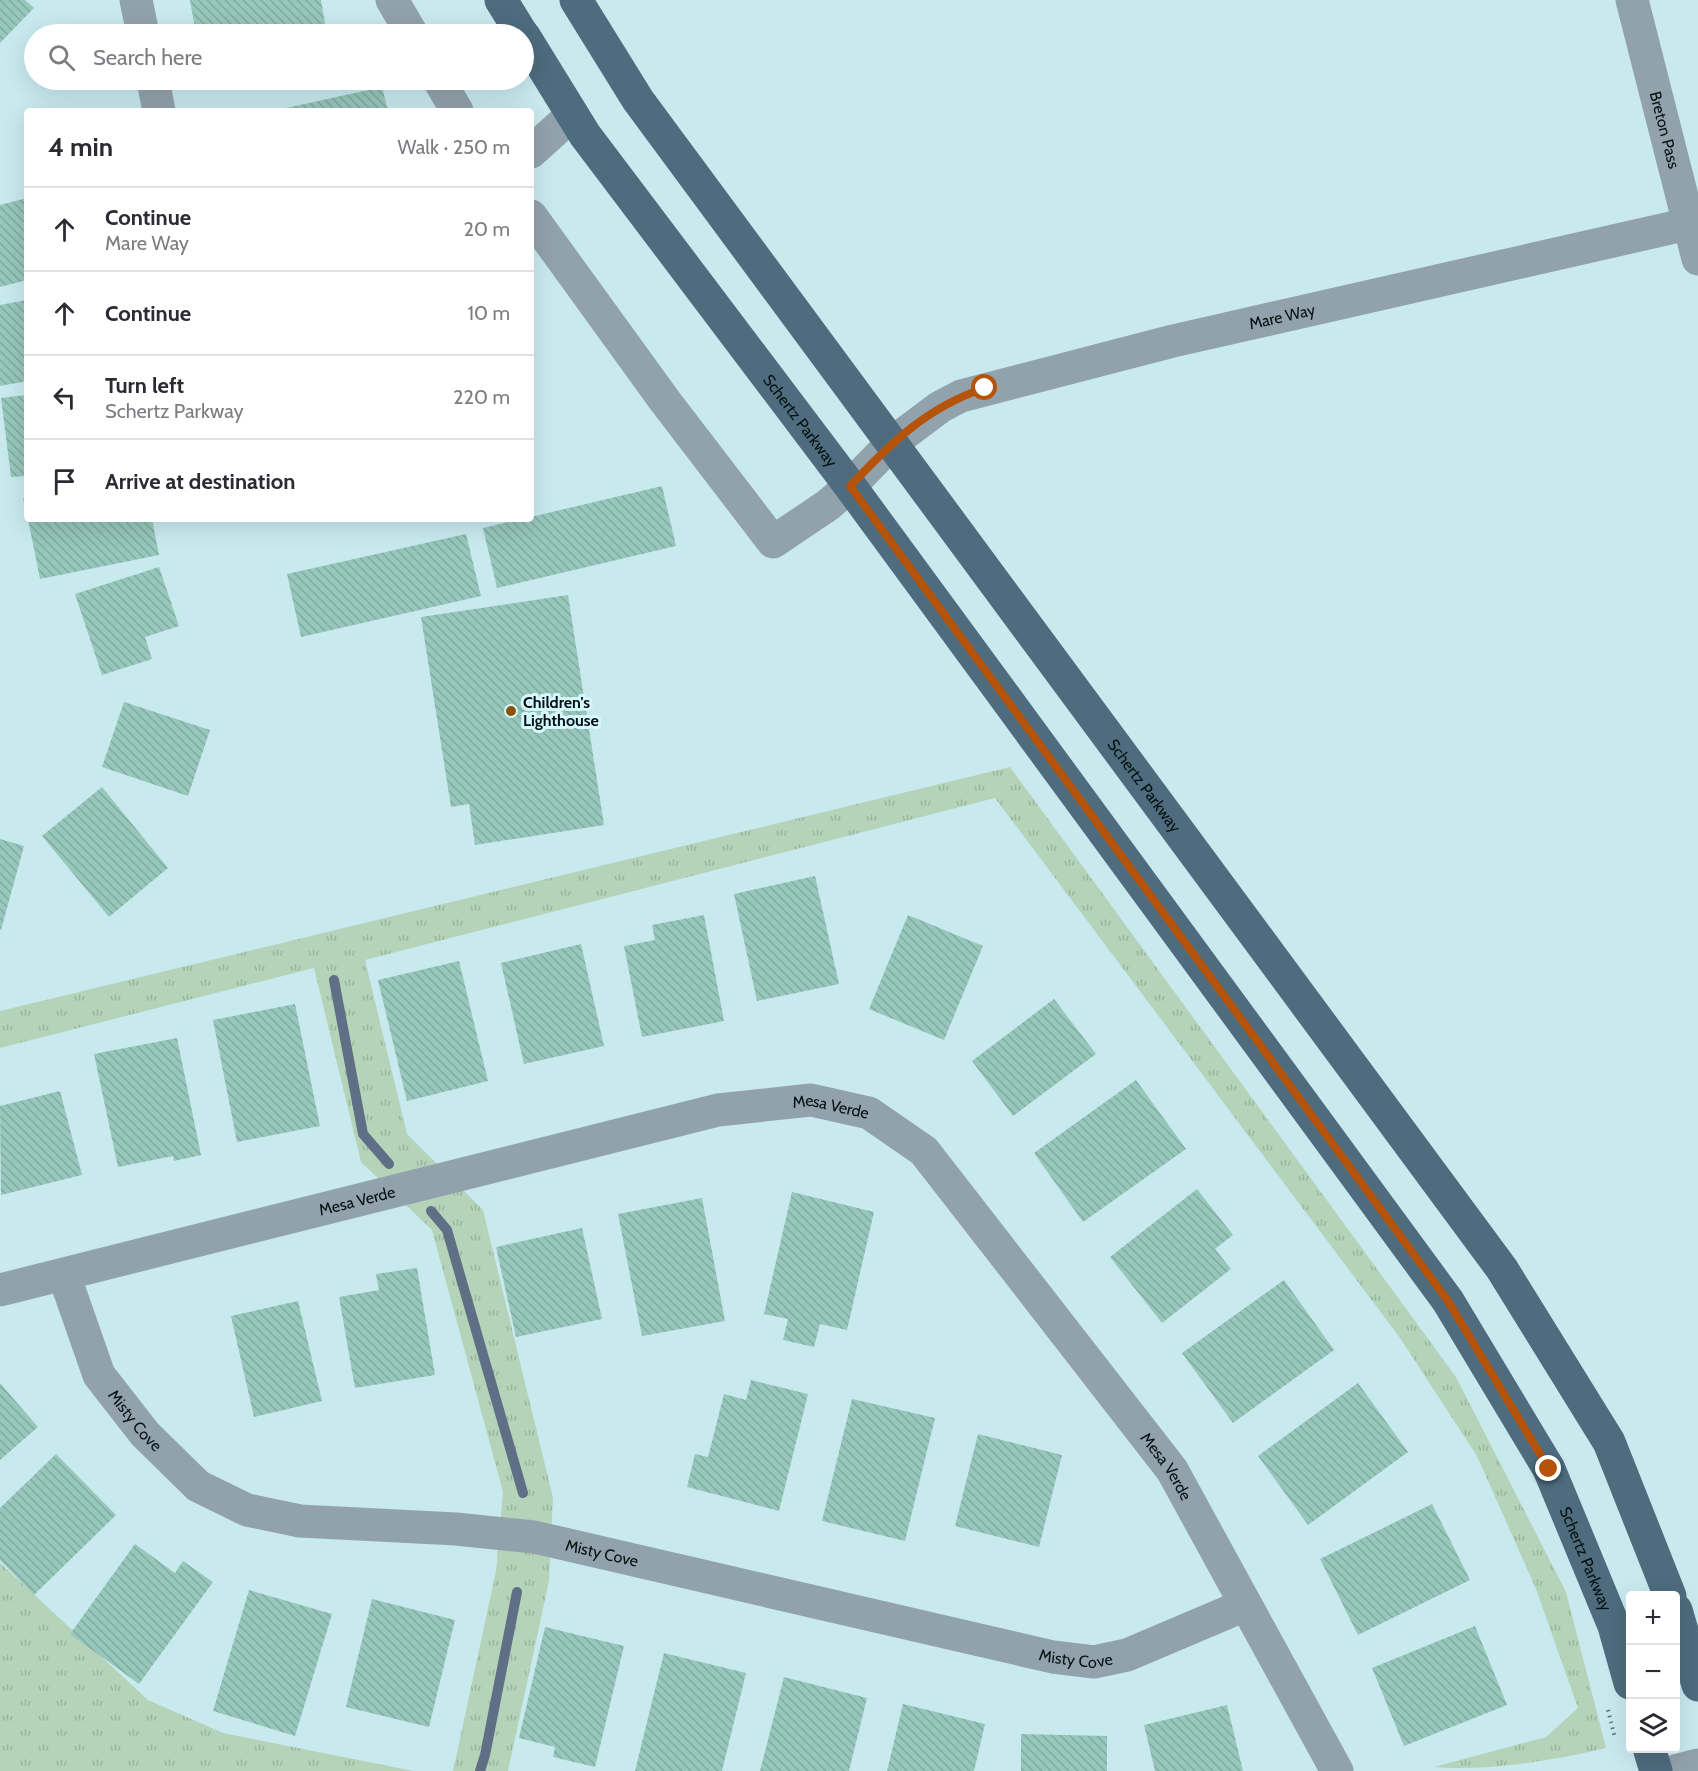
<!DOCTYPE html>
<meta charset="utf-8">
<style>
:root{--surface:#fff;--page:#f2f2f3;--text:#2b2b33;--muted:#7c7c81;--line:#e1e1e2}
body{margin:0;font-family:Cabin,sans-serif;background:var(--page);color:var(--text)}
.controls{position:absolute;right:18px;bottom:18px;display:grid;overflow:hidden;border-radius:6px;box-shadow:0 6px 24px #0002}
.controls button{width:54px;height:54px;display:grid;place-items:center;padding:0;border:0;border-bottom:2px solid var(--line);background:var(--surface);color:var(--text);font:30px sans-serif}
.stop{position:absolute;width:18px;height:18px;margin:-14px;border:4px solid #b45309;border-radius:50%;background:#fff}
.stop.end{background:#b45309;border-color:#fff;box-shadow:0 2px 6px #0008}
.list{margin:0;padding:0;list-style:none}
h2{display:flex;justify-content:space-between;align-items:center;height:78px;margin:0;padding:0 24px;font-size:26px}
h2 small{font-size:20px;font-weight:400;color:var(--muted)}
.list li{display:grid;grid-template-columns:39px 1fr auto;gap:18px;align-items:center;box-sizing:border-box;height:84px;padding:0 24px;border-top:2px solid var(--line)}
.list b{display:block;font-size:22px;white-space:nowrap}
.list p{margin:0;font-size:20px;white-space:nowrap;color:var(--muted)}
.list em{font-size:20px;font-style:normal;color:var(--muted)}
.icon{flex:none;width:33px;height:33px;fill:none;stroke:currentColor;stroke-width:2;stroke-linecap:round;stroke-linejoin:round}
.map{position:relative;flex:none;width:1698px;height:1771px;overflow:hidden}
.search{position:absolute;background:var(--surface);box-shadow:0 6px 24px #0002;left:24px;top:24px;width:510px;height:66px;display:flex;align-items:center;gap:15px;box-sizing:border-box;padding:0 21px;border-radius:33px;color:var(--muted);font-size:22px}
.panel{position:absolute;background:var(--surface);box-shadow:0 6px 24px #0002;left:24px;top:108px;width:510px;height:414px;border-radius:6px}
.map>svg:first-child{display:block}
.park{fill:url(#park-tufts)}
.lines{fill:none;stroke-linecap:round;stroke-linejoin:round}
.stream{stroke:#5f6f86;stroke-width:10}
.building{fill:url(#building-back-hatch)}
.path{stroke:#5f7679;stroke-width:4;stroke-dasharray:1.5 4.5;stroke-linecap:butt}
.minor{stroke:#92a2ac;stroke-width:33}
.major{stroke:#4e6c7e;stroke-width:33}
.route{stroke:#b45309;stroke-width:8}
.poi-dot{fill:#8c520c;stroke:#d5f8fc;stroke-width:2}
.labels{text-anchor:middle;stroke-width:6;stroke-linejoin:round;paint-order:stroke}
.street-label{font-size:16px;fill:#051112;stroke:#d5f8fc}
.poi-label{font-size:16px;font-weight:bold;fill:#051112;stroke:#d5f8fc;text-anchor:start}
</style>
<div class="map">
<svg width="1698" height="1771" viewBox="0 0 1698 1771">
<defs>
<pattern id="park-tufts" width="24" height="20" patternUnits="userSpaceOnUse" patternTransform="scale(1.5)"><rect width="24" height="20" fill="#b5d3b9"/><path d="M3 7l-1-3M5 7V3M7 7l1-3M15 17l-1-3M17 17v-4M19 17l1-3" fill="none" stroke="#9ab49e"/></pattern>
<pattern id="building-back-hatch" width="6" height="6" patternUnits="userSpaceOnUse" patternTransform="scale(1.5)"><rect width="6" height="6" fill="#97c7bb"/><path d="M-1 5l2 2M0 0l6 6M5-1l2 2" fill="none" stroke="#81aaa0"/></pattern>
</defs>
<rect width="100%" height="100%" fill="#c8eaef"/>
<g class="park">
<path d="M1010,767L1456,1377L1566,1592L1606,1748C1552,1761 1489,1771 1434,1767L1546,1737L1578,1708L1536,1589L1477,1456L1400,1338L995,798L365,960L407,1134L483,1210L553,1498L549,1581L508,1771H453L496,1571L503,1492L432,1230L361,1162L314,968L0,1048V1011Z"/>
<path d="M0,1563L148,1700L223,1733L414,1771H0Z"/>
</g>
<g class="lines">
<g class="stream">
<path d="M334,980L363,1134L389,1164"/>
<path d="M431,1211L447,1230L523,1493"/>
<path d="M480,1771L485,1755L517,1592"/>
</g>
</g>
<g class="building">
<path d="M0,0H25L34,8L0,43Z"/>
<path d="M190,0H321L327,34H196Z"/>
<path d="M203,80H218V81L204,83Z"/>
<path d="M382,87L388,111H277V110Z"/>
<path d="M27,198V280L0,287V205Z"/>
<path d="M27,300V381L0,386V305Z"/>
<path d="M27,395V476L11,477L1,398Z"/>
<path d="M662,486L676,546L497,588L483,528L521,519H531V517Z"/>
<path d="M27,497V511H26L23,498Z"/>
<path d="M28,519H152L159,555L40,579Z"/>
<path d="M466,534L481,596L301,637L287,574Z"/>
<path d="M159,567L179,626L145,637L152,659L102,675L75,594Z"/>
<path d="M568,595L604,825L475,845L469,804L451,807L421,617Z"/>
<path d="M124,702L210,730L188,796L102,767Z"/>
<path d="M102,787L168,868L109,917L42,836Z"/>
<path d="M0,839L24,846L1,930H0Z"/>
<path d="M815,876L839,984L757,1001L734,894Z"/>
<path d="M704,915L724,1021L642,1037L624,946L655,940L652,925Z"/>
<path d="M908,915L983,946L944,1040L869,1009Z"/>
<path d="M581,944L604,1046L524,1064L501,963Z"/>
<path d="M459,961L488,1081L407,1101L378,980Z"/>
<path d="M1054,999L1096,1054L1013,1116L972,1061Z"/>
<path d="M295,1004L320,1126L237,1142L213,1020Z"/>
<path d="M177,1038L201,1155L174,1161L173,1156L118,1167L94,1054Z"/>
<path d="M1136,1080L1186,1149L1083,1222L1034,1153Z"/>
<path d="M60,1091L82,1175L1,1195L0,1106Z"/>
<path d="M1197,1189L1233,1235L1215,1249L1231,1269L1162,1323L1110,1257Z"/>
<path d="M792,1192L874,1212L847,1330L820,1324L814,1347L783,1340L788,1319L764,1314Z"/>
<path d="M702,1198L725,1321L642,1336L618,1214Z"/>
<path d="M582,1228L602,1319L516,1337L496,1247Z"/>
<path d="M417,1268L435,1375L355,1388L339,1297L379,1290L376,1274Z"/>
<path d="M1284,1280L1334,1350L1233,1423L1182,1353Z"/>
<path d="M298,1301L322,1401L254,1417L231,1316Z"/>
<path d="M751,1380L808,1394L779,1511L687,1487L695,1454L708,1457L724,1394L746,1400Z"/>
<path d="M0,1383L38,1427L0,1460Z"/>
<path d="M1358,1383L1408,1452L1308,1525L1258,1456Z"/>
<path d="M852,1399L935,1418L905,1541L822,1521Z"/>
<path d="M978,1434L1062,1455L1039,1547L955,1526Z"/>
<path d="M56,1454L116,1515L34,1595L0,1560V1508Z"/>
<path d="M1432,1504L1470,1580L1358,1635L1320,1559Z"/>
<path d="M135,1544L175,1573L183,1561L213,1582L139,1684L70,1634Z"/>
<path d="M249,1590L332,1614L295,1736L213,1711Z"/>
<path d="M372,1599L455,1620L429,1727L346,1707Z"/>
<path d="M1475,1626L1507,1705L1404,1746L1372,1668Z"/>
<path d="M545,1627L624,1646L595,1767L553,1757L555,1747L519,1738Z"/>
<path d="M664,1653L746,1673L722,1771H635Z"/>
<path d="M784,1677L867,1698L849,1771H760Z"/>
<path d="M903,1704L985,1724L974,1771H887Z"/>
<path d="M1227,1705L1243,1771H1155L1144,1725Z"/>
<path d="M1021,1734L1107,1736V1771H1021Z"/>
</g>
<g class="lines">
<path class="path" d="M1608,1710L1615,1738"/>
<g class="minor">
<path d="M136,0L143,34"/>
<path d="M392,0L412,34"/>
<path id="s1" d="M1632,0L1698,259"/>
<path d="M153,80L159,111"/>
<path d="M439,80L457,111"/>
<path d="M531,152L572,115"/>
<path id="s2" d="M531,216L665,401L773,542L828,505L850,486L892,443L940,407L961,396L1173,341L1688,224"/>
<path id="s3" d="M64,1275L99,1375L145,1434L198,1486L247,1510L300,1521L456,1529L534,1537L1053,1657L1094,1662L1127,1655L1245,1605"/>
<path id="s4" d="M0,1290L718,1110L811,1100L869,1113L924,1151L1172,1470L1337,1771"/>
<path d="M1675,1771L1698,1765"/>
</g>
<g class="major">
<path d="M501,0L522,34"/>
<path id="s5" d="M576,0L638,100L1502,1269L1609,1442L1670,1596"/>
<path id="s6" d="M524,36L585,135L850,486L1448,1301L1549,1469L1614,1626L1630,1683"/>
<path d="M1676,1610L1698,1685"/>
<path d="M1649,1748L1656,1771"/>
</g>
</g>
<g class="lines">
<path class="route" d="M985,388C927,407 891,443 850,486L1448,1301L1549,1469"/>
</g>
<circle class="poi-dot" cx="511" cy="711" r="6"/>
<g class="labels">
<g class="street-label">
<text dy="6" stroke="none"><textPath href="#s1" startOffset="134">Breton Pass</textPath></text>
<text dy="6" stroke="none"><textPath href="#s2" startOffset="976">Mare Way</textPath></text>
<text dy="6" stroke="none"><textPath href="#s6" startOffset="474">Schertz Parkway</textPath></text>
<text dy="6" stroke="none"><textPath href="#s5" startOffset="970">Schertz Parkway</textPath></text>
<text dy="6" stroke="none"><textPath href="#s4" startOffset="854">Mesa Verde</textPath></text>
<text dy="6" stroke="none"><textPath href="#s4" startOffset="368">Mesa Verde</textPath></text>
<text dy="6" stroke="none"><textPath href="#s3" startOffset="164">Misty Cove</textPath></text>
<text dy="6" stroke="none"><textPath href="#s4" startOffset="1358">Mesa Verde</textPath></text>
<text dy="6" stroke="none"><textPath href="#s3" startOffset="668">Misty Cove</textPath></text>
<text dy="6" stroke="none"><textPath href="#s6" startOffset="1860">Schertz Parkway</textPath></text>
<text dy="6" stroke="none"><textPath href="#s3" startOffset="1154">Misty Cove</textPath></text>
</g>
<g class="poi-label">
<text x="523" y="708">Children's<tspan x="523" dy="18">Lighthouse</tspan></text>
</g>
</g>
</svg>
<div class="controls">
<button>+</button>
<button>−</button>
<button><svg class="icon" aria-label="layers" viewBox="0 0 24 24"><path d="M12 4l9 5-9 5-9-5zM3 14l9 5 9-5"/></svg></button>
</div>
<div class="stop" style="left:985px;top:388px"></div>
<div class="stop end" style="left:1549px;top:1469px"></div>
<div class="search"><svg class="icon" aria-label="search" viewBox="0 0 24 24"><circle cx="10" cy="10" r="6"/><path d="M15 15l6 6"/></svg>Search here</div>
<section class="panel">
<h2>4 min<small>Walk · 250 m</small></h2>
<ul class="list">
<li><svg class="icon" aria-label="ahead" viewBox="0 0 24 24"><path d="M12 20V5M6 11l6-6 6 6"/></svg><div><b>Continue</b><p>Mare Way</p></div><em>20 m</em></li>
<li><svg class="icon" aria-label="ahead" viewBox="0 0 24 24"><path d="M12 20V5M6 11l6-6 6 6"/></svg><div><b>Continue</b></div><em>10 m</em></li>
<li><svg class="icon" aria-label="left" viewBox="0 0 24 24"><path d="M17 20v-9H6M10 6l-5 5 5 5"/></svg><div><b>Turn left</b><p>Schertz Parkway</p></div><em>220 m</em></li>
<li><svg class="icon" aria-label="arrive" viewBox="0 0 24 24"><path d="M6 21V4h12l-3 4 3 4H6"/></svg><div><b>Arrive at destination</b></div></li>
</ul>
</section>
</div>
